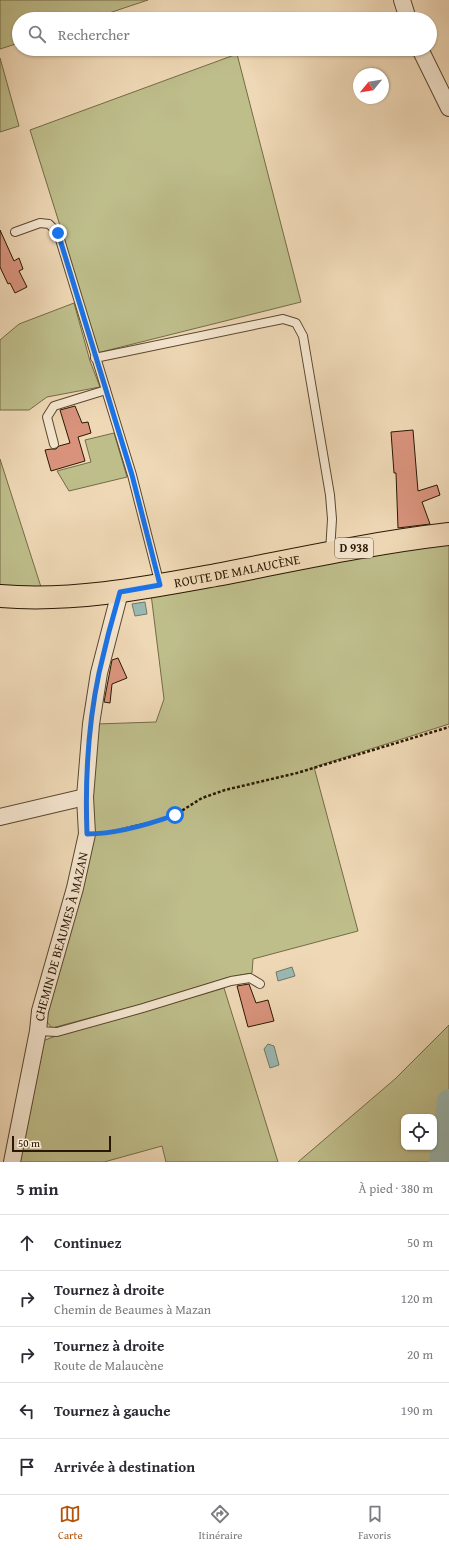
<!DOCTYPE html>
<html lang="fr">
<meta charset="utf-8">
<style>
:root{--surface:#fff;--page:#f2f2f3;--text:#2b2b33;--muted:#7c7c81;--line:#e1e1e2;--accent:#b45309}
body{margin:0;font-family:"Gentium Book Plus",serif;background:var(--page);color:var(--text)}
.controls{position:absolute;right:12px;bottom:12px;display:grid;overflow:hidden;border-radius:8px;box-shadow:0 1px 3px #0004}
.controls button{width:36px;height:36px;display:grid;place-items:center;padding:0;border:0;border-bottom:1px solid var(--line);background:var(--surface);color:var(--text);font:20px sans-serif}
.compass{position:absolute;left:353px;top:68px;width:36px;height:36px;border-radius:50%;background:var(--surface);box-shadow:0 1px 3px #0004;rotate:240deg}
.scale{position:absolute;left:12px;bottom:10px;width:99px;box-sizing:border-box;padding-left:4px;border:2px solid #291800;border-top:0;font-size:11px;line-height:14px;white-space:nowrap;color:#291800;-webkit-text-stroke:3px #f5e6d0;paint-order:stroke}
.stop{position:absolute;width:12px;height:12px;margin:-9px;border:3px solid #1a73e8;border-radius:50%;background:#fff}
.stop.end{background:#1a73e8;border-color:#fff;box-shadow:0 1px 4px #0008}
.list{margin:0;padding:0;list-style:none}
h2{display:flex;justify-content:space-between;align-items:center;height:52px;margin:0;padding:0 16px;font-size:17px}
h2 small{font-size:13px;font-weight:400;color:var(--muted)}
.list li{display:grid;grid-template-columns:26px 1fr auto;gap:12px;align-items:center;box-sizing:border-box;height:56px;padding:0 16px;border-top:1px solid var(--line)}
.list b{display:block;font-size:15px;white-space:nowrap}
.list p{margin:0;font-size:13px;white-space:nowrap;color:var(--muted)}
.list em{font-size:13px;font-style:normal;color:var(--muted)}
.icon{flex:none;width:22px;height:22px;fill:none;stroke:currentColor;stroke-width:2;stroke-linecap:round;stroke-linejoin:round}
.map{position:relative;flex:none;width:449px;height:1162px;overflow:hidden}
.search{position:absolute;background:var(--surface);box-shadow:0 1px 3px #0004;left:12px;right:12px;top:12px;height:44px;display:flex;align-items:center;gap:10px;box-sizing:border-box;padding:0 14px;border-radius:22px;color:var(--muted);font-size:15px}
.sheet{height:332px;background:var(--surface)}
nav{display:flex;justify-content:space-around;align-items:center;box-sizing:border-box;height:56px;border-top:1px solid var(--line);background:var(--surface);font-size:11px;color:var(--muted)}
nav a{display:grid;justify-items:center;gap:2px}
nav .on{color:var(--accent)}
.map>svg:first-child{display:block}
.green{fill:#bebe8b;stroke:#746b46;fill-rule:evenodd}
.water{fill:#9ab9b3;stroke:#6d796b}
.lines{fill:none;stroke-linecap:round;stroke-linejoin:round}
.river{stroke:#9ab9b3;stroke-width:24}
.building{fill:#d9937d;stroke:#291800}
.service-casing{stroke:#5a482e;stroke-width:10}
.minor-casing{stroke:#5a482e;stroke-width:18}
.primary-casing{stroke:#291800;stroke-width:24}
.path{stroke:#291800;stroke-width:2.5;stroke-dasharray:3 2;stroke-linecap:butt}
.service{stroke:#f5e6d0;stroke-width:8}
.minor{stroke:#f5e6d0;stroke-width:16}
.primary{stroke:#efd8b6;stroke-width:22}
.route{stroke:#1a73e8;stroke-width:5}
.labels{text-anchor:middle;stroke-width:3;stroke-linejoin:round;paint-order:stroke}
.shield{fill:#f5e6d0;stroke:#66563e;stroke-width:1}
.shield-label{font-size:12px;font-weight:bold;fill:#291800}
.street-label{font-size:13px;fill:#291800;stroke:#f5e6d0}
</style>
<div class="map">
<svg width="449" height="1162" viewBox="0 0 449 1162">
<rect width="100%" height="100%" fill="#efd8b6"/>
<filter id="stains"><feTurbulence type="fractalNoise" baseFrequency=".005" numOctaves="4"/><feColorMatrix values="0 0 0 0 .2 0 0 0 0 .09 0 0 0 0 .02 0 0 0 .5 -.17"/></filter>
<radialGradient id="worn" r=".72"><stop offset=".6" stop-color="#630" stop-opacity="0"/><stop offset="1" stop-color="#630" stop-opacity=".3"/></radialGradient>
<g class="green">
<path d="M0,0H148L91,19H19V43L0,49Z"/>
<path d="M237,54L301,302L97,353L62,232L30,130Z"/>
<path d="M0,58L19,126L0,132Z"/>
<path d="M74,303L90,361L100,387L47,397L29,410H0V340L19,324Z"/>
<path d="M114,433L127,477L69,491L57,471L91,462L85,440Z"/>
<path d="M0,459L41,587L0,586Z"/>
<path d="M449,541V724L314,767L358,931L253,959L252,973L230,977L142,1004L52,1028L46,1021L45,1011L90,797L96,724L156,722L164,699L151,594Z"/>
<path d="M224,988L278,1162H166L162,1146L104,1162H20L40,1042L53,1037L136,1014Z"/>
<path d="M449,1025V1162H298L395,1079ZM404,1117H434V1147H404Z"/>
</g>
<g class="water">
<path d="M145,602L147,614L135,616L132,604Z"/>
<path d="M292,967L295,976L278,981L276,972Z"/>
<path d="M268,1044L274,1046L279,1065L270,1068L264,1049Z"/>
</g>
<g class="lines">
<path class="river" d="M441,1162L449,1101"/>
</g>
<g class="building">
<path d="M0,230L14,261L19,258L23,269L19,271L27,287L15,293L10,283L8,284L0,267Z"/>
<path d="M75,406L82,423L88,422L91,433L78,437L85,461L51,471L45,450L51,449H56L59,446L70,443L60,410Z"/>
<path d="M413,430L418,491L437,485L440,495L422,502L430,524L398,528L396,473H394L391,432Z"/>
<path d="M118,658L127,678L112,684L110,703L104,702L112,660Z"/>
<path d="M249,984L256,1003L268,1000L274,1021L248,1027L237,986Z"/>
</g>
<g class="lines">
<defs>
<g id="service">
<path d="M15,232L40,223L49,224L58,233L132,475L160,585"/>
<path d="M95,358L283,319L296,323L303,336L330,495L332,519L330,552"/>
<path d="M54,444L47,417L54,406L106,390"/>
<path d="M38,1031L57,1032L143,1008L231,981L250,978L260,984"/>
</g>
<g id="minor">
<path d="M402,0L408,19"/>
<path d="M420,49L449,108"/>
<path d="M0,817L85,797"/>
<path id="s1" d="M12,1162L38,1031L40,1011L75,888L87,834L85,797L91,724L99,673L120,592"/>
</g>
<g id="primary">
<path id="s2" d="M0,596C73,602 145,588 216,575C294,560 371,543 449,534"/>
</g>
</defs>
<use href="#service" class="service-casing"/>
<use href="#minor" class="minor-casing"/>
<use href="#primary" class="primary-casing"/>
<path class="path" d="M101,834L161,820L175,815L202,798L225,790L297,773L449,727"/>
<use href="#service" class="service"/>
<use href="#minor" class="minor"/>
<use href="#primary" class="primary"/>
</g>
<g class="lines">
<path class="route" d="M58,233L132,475L160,585L120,592C112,619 105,646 99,673C88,725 85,781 87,834C116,834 147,825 175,815"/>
</g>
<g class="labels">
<rect class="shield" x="335" y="538" width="38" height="20" rx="3"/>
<g class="shield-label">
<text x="354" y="552">D 938</text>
</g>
<g class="street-label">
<text dy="5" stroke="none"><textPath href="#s2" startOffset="239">ROUTE DE MALAUCÈNE</textPath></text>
<text dy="5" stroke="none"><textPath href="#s1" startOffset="231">CHEMIN DE BEAUMES À MAZAN</textPath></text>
</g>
</g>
<rect width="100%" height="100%" filter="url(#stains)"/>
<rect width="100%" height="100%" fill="url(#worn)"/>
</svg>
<div class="controls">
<button><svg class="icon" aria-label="locate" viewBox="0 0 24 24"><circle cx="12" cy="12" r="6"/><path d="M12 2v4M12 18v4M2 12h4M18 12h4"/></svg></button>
</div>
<svg class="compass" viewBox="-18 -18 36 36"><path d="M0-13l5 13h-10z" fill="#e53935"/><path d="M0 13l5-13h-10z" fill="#7c7c81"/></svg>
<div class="scale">50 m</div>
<div class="stop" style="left:175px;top:815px"></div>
<div class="stop end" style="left:58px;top:233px"></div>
<div class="search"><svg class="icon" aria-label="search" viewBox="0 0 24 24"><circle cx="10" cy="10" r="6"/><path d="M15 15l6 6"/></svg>Rechercher</div>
</div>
<section class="sheet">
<h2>5 min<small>À pied · 380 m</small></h2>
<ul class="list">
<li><svg class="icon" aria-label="ahead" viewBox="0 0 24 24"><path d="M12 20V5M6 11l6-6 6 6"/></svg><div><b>Continuez</b></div><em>50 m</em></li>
<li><svg class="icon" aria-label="right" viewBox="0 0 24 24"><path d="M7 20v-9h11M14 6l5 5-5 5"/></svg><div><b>Tournez à droite</b><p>Chemin de Beaumes à Mazan</p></div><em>120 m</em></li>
<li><svg class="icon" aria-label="right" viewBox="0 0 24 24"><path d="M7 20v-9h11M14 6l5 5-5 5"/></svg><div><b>Tournez à droite</b><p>Route de Malaucène</p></div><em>20 m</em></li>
<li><svg class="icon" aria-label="left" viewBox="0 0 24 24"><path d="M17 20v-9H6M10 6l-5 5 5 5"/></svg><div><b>Tournez à gauche</b></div><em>190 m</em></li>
<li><svg class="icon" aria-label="arrive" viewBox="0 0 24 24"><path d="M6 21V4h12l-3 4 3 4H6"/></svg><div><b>Arrivée à destination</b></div></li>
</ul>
</section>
<nav>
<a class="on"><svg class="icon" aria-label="map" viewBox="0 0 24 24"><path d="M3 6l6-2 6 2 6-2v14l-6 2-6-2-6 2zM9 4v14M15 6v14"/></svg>Carte</a>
<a><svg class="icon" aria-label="directions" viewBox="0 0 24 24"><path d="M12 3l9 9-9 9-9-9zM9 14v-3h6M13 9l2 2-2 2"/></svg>Itinéraire</a>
<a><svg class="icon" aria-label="saved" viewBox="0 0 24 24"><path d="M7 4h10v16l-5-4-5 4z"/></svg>Favoris</a>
</nav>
